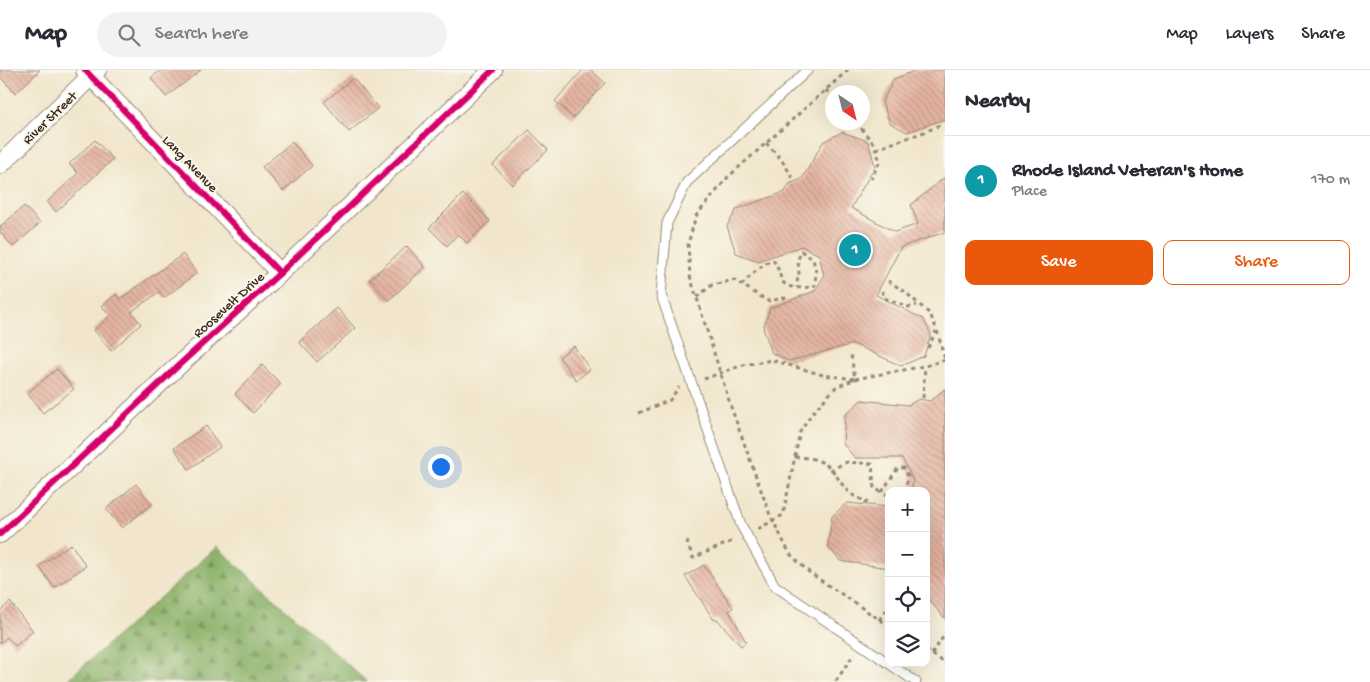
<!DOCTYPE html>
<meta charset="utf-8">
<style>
:root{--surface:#fff;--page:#f2f2f3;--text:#2b2b33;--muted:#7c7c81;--line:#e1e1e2;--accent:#ea580c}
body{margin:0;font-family:"Gochi Hand",sans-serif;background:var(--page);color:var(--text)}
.controls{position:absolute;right:15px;bottom:15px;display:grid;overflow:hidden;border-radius:10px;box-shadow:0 5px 20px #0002}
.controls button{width:45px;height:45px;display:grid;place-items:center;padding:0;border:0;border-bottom:1px solid var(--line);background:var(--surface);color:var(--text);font:25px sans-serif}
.compass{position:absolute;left:825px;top:15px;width:45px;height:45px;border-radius:50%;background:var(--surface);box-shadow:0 5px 20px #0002;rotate:145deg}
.you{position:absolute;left:440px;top:396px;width:18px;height:18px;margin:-12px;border:4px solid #fff;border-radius:50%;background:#1a73e8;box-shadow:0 0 0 8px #1a73e833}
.badge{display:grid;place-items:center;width:32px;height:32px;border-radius:50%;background:var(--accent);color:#fff;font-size:16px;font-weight:700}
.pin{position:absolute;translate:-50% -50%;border:2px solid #fff;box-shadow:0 1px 5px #0006}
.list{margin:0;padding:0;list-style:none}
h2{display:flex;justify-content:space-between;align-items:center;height:65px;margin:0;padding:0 20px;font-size:21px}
h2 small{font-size:16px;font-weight:400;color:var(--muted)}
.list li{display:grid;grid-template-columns:32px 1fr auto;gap:15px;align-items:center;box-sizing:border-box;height:90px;padding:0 20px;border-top:1px solid var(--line)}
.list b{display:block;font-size:19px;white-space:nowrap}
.list p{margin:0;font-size:16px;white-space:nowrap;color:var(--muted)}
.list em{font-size:16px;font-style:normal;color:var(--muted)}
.actions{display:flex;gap:10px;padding:15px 20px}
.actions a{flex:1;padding:11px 0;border:1px solid var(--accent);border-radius:10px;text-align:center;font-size:18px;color:var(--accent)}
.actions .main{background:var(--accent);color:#fff}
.icon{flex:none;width:28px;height:28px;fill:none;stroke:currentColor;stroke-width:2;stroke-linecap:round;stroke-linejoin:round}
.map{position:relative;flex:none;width:945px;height:612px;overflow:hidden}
header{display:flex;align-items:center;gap:30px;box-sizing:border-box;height:70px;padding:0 25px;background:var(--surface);border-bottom:1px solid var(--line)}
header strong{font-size:24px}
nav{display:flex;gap:28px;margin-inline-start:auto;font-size:18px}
.search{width:350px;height:45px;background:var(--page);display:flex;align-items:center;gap:12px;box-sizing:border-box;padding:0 18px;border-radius:28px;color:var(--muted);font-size:19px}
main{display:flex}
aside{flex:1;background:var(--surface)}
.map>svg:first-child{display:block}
.forest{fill:url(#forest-firs);stroke:#636e44}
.building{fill:url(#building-back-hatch)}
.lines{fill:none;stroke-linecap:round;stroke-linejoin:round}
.service-casing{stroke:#968875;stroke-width:11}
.minor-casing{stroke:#968875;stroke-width:20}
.path{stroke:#968875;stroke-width:3;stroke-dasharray:4 4;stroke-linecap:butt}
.service{stroke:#fff;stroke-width:9}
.minor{stroke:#fff;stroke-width:18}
.cycleway-casing{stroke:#fbf7ec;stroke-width:9}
.cycleway{stroke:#d6006c;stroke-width:6}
.labels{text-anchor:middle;stroke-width:4;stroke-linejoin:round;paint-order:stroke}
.street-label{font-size:14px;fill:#3b2a1e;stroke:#fbf7ec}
</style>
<header>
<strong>Map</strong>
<div class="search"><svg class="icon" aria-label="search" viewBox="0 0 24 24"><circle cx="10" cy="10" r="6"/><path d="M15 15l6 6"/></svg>Search here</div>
<nav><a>Map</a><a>Layers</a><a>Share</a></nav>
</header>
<main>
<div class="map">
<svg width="945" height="612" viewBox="0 0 945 612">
<defs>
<pattern id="forest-firs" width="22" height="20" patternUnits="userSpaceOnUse" patternTransform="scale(1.25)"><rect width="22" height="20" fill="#8bb269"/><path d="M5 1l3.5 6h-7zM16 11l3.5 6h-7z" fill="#739156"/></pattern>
<pattern id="building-back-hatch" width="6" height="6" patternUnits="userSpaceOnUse" patternTransform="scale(1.25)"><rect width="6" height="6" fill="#e5b4a1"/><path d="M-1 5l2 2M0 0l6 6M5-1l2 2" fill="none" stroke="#bb9383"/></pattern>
</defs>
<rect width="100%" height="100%" fill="#fbf7ec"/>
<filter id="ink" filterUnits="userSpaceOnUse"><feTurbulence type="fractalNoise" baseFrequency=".02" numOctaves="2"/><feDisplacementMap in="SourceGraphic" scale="10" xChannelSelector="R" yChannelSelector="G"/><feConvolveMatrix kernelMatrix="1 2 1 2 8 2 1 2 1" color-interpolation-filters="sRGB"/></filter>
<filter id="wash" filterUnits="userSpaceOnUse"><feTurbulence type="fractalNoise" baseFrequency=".0096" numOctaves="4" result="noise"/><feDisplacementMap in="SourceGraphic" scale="20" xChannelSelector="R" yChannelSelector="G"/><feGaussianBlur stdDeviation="1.12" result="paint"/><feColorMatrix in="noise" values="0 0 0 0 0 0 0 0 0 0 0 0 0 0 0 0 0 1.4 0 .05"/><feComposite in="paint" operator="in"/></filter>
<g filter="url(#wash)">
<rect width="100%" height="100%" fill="#f1e6cc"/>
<path class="forest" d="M217,477L367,612H65Z"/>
<g id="blocks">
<g class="building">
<path d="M0,0H40L16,23L0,7Z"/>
<path d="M161,0H201L166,27L151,8Z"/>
<path d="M583,0H591L605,13L573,48L555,31Z"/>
<path d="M917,0H945V49L907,62L890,53L882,32L894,9Z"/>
<path d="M353,8L378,38L349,62L324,32Z"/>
<path d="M529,60L548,80L512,115L493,95Z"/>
<path d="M842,62L868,71L875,96L851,138L895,162L918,154L911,135L945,107V162L901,177L876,225L923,249L931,264L924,286L901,296L854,274L789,291L772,283L763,258L770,238L815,221L824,206L819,185L802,176L758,191L736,183L727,156L737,139L785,122L789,114L802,109L823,72Z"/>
<path d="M95,70L113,89L56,142L47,132L78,103L69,94Z"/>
<path d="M292,72L312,96L283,121L262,97Z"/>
<path d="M463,124L490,151L467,173L458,164L447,176L429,158Z"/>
<path d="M24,136L40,153L13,177L0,162V157Z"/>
<path d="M407,176L425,197L388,231L369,210Z"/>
<path d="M183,184L197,203L164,228L159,222L131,242L141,254L111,281L94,260L110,246L102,236L116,224L120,229Z"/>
<path d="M337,238L355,258L317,292L299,272Z"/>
<path d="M574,276L590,300L576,310L559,287Z"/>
<path d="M262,295L281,314L253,343L235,324Z"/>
<path d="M57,299L74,319L43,343L27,323Z"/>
<path d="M945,319V549L926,526V421H912L913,410L902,388H855L843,374L845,345L861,330L908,335L919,329L930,331Z"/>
<path d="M206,356L220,377L189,399L174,378Z"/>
<path d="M136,414L152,434L122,458L106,439Z"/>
<path d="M847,433L889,437V498L840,491L828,476L832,446Z"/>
<path d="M71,474L86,496L54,518L39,496Z"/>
<path d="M704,495L733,538L729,541L746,572L741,576L717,549L714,550L685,506Z"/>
<path d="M10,532L33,561L15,576L7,567L0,573V541Z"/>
</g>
</g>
</g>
<g filter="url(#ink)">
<use href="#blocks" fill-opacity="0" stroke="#968875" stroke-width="1"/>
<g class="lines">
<defs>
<path id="service" d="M808,0L687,112L667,153L661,225L741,455L775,516L916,612"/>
<g id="minor">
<path d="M85,0L280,203"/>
<path d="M0,95L97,0"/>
<path d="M0,464L179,295L280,203L493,0"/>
</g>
</defs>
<use href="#service" class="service-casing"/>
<use href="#minor" class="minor-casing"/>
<g class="path">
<path d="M848,0L728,107L696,146L688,174L690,206L731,337L770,445L790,484L810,503L889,556"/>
<path d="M826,20L832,27"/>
<path d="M856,52L873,73L880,91L871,109"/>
<path d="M766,73C778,85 788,97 794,112"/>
<path d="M876,79L927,61L940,55"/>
<path d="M888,211L904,221L930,244L937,260L945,290"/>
<path d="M742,215C749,207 764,192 773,190C779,197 779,206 783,212C789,220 807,218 815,216L816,202L813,189L801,181L798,190L799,203L796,217"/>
<path d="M882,221L884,228L909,237L917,235"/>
<path d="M697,227L712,215L734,210L768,231L785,228L786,232"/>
<path d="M928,278L936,261"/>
<path d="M704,309L743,295L772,290L823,305L855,309L851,285"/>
<path d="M923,328L925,296"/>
<path d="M639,343L670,330L679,317"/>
<path d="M795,387C803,388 811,387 819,391C842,400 837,424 867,431L865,434"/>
<path d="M830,400L847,392L872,394L874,418L889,426"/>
<path d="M882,422L898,398H904L908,406L906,416L902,421"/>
<path d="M758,459L783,445L800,362L812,343L836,317L855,309L925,296L945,290"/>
<path d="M687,471L693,488L735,470"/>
<path d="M879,550L889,536"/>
<path d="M926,580L945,593"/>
<path d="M932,584L945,564"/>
<path d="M836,611L854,584"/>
</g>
<use href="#service" class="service"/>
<use href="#minor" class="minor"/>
<defs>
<g id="cycleway">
<path d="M85,0L280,203"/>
<path d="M0,464L179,295L280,203L493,0"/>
</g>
</defs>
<use href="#cycleway" class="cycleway-casing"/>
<use href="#cycleway" class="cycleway"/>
</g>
</g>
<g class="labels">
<g class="street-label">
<text transform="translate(49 47) rotate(-44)" y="5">River Street</text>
<text transform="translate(191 93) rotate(46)" y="5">Lang Avenue</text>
<text transform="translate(228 234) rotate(-42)" y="5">Roosevelt Drive</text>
</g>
</g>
</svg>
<div class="controls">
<button>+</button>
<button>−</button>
<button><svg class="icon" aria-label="locate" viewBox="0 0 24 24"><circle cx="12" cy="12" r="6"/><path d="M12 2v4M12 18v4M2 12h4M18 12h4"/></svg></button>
<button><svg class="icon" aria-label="layers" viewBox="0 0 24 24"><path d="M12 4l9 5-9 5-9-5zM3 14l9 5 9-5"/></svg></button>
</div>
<svg class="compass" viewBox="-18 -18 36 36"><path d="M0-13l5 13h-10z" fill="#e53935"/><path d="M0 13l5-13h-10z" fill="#7c7c81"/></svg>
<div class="you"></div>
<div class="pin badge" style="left:855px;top:180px;background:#0f9aa8">1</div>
</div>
<aside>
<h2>Nearby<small></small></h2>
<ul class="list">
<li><span class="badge" style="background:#0f9aa8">1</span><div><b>Rhode Island Veteran's Home</b><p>Place</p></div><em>170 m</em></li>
</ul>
<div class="actions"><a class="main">Save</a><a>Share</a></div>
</aside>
</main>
